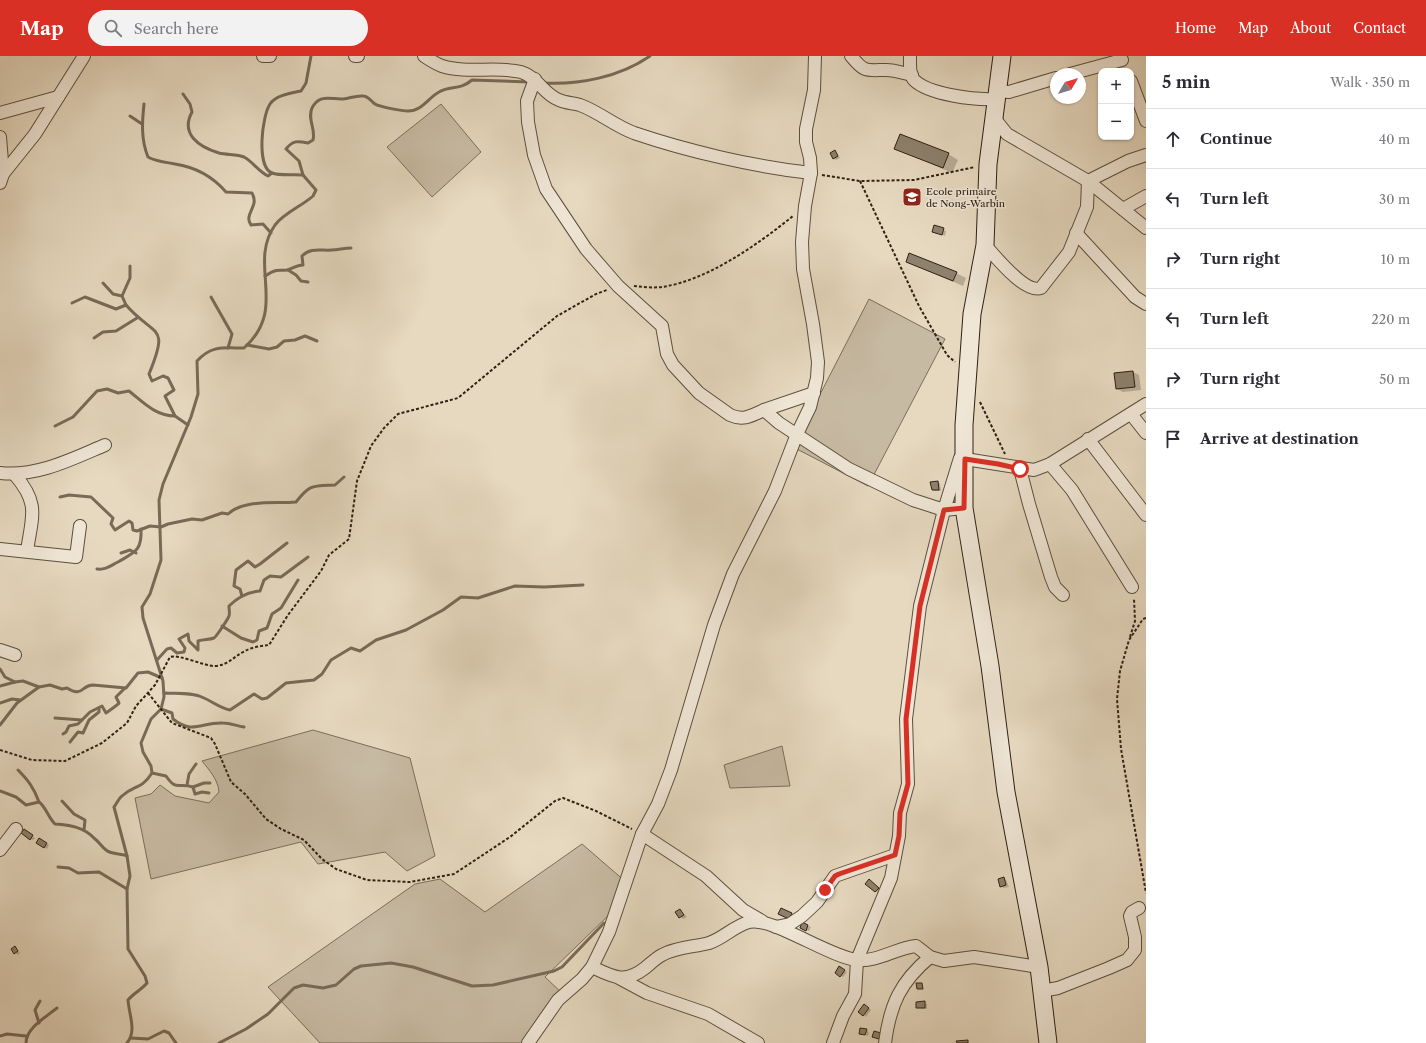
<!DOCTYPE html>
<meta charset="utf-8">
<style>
:root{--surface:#fff;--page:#f2f2f3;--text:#2b2b33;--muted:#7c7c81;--line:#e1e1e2;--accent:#d93025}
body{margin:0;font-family:"Libre Caslon Text",serif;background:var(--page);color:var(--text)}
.controls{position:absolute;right:12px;top:12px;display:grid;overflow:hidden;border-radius:8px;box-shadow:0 1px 3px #0004}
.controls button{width:36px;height:36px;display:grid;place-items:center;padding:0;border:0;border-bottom:1px solid var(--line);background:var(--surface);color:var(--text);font:20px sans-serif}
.compass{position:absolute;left:1050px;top:12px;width:36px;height:36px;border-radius:50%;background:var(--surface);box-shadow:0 1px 3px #0004;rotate:52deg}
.stop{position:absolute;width:12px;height:12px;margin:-9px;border:3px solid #d93025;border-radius:50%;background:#fff}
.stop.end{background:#d93025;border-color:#fff;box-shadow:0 1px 4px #0008}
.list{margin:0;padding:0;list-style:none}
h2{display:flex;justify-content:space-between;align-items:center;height:52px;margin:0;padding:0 16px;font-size:17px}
h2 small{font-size:13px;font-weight:400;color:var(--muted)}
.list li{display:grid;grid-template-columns:26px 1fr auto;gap:12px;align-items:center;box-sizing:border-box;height:60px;padding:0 16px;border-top:1px solid var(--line)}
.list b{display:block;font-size:15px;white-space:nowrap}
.list em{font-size:13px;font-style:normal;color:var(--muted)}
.icon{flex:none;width:22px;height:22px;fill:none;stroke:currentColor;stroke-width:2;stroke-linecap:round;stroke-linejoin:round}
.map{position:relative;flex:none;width:1146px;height:987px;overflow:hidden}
header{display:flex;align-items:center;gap:24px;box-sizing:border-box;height:56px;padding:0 20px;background:var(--accent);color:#fff}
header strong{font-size:19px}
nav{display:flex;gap:22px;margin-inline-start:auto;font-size:14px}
.search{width:280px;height:36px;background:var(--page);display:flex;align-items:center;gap:10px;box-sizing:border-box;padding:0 14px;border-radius:22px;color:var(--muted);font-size:15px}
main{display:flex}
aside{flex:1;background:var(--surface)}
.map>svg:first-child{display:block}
.green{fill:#c7baa3;stroke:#7b6e5b}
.shadow{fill:#0003}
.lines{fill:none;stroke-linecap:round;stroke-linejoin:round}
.stream{stroke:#786a57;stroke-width:3}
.building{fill:#8e816d;stroke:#2f2113}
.street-casing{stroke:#5d4f3e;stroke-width:14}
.secondary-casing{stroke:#2f2113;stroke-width:19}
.path{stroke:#2f2113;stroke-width:2;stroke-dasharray:3 2;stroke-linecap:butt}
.street{stroke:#efe6d6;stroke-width:12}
.secondary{stroke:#efe6d6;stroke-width:17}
.route{stroke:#d93025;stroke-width:5}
.labels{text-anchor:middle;stroke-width:3;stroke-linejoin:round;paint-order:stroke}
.poi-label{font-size:10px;fill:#2f2113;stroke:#efe6d6;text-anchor:start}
</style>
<header>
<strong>Map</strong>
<div class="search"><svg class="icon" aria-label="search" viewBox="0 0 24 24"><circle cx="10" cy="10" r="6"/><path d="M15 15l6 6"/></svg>Search here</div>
<nav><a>Home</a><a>Map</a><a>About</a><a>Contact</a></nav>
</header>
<main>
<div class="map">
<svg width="1146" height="987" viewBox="0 0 1146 987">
<rect width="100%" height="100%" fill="#e6d9c0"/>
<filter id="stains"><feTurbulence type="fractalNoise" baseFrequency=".005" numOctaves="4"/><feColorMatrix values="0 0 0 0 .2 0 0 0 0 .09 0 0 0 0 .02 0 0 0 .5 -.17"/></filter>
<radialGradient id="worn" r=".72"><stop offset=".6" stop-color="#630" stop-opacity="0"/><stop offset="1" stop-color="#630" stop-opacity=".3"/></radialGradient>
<g class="green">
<path d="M441,48L481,96L432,141L387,91Z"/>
<path d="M869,243L945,283L868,430L793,391Z"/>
<path d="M313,674L410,702L435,800L407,815L385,796L318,808L301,786L151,823L135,742L151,738L160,729L175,740L209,747L219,736C218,723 209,714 202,705Z"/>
<path d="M782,690L790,730L730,732L724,709Z"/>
<path d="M582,788L626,826L613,855L545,921L564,939L533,987H320L268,931L415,828L440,823L485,856Z"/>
</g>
<g class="shadow">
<path d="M895,92L948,98L958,104L952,117Z"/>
<path d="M835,95L840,102L836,104L834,102Z"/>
<path d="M935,171L946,175L945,180L936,177Z"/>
<path d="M907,206L956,217L966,222L963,230Z"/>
<path d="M1133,316L1139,319L1141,334L1123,336L1117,333Z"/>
<path d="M938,426L940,428L941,435H935L933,434Z"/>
<path d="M27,776L35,782L33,784L30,783Z"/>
<path d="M39,783L49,789L47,793L37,786Z"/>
<path d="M1004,822L1006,824L1009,831L1004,832L1001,831L999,824Z"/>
<path d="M872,826L881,834L878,837L866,828Z"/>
<path d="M680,854L687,861L683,863L676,856Z"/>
<path d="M803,868L811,871L809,875L804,873Z"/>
<path d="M15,891L20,897L18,899L12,894Z"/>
<path d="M839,912L847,916L843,921L836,917Z"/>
<path d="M924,946L927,948V953L917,952Z"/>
<path d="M867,951L871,954L866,961L860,956Z"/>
<path d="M866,974L869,976L868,980L860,977Z"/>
</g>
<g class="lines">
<g class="stream">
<path d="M543,27C579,29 620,21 650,0"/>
<path d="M183,38L190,48L192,56C180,78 199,91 219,97C227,99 237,98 244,101C252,105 259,116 268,120L272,117"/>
<path d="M144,48C142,67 141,84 148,101C157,106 166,106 175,108C195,111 213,121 226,136L252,137C260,151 243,158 251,169L263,168L271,177"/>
<path d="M130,60L142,68"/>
<path d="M303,119L299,105L286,93C293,84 298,85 308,87L313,84C316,73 307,63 312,52C319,38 330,43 341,43C348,43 356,39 363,40C368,40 371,45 375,48C380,51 402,55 408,55C422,55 428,42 439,36C451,29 459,35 472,24L530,26"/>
<path d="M288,214L296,219L301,225L308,226"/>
<path d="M265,220C276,213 275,215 287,214C292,213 296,209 303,209L302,200C311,191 321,195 332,194C338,194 344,192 351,192"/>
<path d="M103,227L113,238L122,240"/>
<path d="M211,241L232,278L228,292"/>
<path d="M72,247L85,241L116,253L126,249C155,282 170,267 149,318L152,325L163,320L168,322L174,334L165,340L175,360L188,369"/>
<path d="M126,249L122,240L130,222V210"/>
<path d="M94,282L103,276L116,275L137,262"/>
<path d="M247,289L269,293L277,291L284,285L295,284L305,280L317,285"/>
<path d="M55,370L73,361L97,335L107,333L118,337L129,335C144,347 156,360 175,360"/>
<path d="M60,441L69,439L91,441L113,462L111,468L115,474L129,465L132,467L133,474L137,475L150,470L161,471L168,468L192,463L202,464L222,457L228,458C244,443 274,448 296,446C310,428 312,430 335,429L344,421"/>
<path d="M121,497L130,494L136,497"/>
<path d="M97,513C106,514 110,510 118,506C135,496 142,495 141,473"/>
<path d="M242,540L240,533L234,530L236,514L248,505L255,511L260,508L287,487"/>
<path d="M222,570L241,582L253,586L257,584L259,575L267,572L272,558L281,552L298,524"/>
<path d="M157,604L167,593L171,592L177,597L184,596L185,592L179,583L188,578L189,585L198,594V585C204,583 209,584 214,582C216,581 228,563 229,560C230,558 229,553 229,550C238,541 247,536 260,535L264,524L270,520L281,521L308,501"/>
<path d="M0,613L5,621L15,626L23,625L39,631L50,629L62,633L67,632C83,642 81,629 93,629C104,630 115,631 126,632L138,617L148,616L162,622"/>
<path d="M0,630L15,626"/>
<path d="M164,637C177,638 192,636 204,642C213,646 220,652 230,654L254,638L262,643L267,642L286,627L314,624L322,618L331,604L351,592L360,595L376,584L406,574L443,554L461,541L478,542L515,530L544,531L583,529"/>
<path d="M0,647L12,643L20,644"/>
<path d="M161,653L172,657L173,663C193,679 201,666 223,667C230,667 237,670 244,671"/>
<path d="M55,662L82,664"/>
<path d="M0,669L17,647L39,631"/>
<path d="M63,678L66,676L69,670L78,668L90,656L102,650L106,657C107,656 118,649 119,647L116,641L125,632"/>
<path d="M70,686L78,676L83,677L89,664L99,656V652"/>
<path d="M18,714C28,724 34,732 39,746"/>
<path d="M152,717L166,720C177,736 178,726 193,731L204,727H210"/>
<path d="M187,729L189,718L196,708"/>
<path d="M193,731L195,738L202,736L209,737"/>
<path d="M0,735L16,741L26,749L39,746C46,751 48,761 55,768C70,769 84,771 95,783C99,786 102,791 106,794C112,799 121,797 127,800"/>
<path d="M62,745L74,758L85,764L84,774"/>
<path d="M58,811L69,812L78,817L99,816L127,833"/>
<path d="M39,967L35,954L40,945"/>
<path d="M0,980L7,978L26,980"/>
<path d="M131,982L148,983L164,975L169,977L176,987"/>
<path d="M26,987C26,972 46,961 57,952"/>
<path d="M127,987C137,975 129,959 128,944C134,937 141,934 147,927L145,920L128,893L127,833L130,820L127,800L114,751C117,747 119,742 122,740C134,729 141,734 152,717L151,710L143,696L141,687L151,663L161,653L164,641L163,625L143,562L142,551L150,538L161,504L159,444L163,428L191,361L198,338L197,305C212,289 223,292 244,292C289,252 247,209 275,169C284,157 302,150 313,140L316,134L303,119C296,118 279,120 272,117C256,111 262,60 270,48C276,39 292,37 301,35L306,27L311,0"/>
<path d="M219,987L246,973L268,958L294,932L303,929L323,932L336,929L354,913L361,910L391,907L413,911L472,930L493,929L554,915L562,911L604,867"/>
</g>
</g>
<g class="building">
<path d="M900,78L949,97L943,112L894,93Z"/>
<path d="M835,94L838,100L833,103L830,97Z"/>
<path d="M934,169L944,172L942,179L932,176Z"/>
<path d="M909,197L957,216L953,225L906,206Z"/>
<path d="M1133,315L1135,331L1116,333L1114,317Z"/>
<path d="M938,425L939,434H932L930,426Z"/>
<path d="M24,773L33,779L30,784L21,777Z"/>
<path d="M39,782L47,787L44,792L36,787Z"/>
<path d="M1004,821L1006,829L1000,831L998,823Z"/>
<path d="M869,823L879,832L875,836L865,828Z"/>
<path d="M781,852L792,857L789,863L778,858Z"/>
<path d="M680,853L684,859L679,862L675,856Z"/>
<path d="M802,866L808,869L806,875L800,872Z"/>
<path d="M15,890L18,895L14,898L11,893Z"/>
<path d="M839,910L845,914L840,921L835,917Z"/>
<path d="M916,927H922L923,933H917Z"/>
<path d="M925,945V952H916V946Z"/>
<path d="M864,948L869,952L863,960L858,956Z"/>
<path d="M860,972L867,973L865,979L859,978Z"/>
<path d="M874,975L881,977L879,983L872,981Z"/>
<path d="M968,984V987H957L956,985Z"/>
</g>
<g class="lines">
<defs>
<g id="street">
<path d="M263,0H270"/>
<path d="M355,0H358"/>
<path d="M424,0C430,4 436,8 442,10C467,18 496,10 521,16C538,21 543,38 559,44C566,47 573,47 580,49C599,56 615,70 634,77C687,95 755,111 811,117"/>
<path d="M851,0C865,17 866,14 886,14C895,14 903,17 912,19"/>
<path d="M910,0C910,7 909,19 914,24C929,39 976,44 995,43"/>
<path d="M1070,18L1122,4"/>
<path d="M535,23L527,45L528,66L534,99L546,133L586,193L618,230L662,270L667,298L673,309L699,337L730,359C743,365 751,360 764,354L779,367L849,413L913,444L944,454L964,452"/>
<path d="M1131,25L1146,65"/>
<path d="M997,35L1009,36L1056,22"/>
<path d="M0,57L58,41"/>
<path d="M995,63L1007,78L1088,125L1146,172"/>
<path d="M0,81L3,118"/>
<path d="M0,127L3,118L35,78L84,0"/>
<path d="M1123,153L1146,140"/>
<path d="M1076,177L1135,241L1146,248"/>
<path d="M985,189C995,200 1025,238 1041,232L1069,196L1087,151L1088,125L1128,105L1146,99"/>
<path d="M764,354L814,337"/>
<path d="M1131,358L1146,377"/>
<path d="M1088,383L1146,459"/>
<path d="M965,403L1034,414L1050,408L1146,348"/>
<path d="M1050,408L1072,434L1132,531"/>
<path d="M1020,413L1029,448L1051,521L1055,531L1063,539"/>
<path d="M0,417C37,421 72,403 105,389"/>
<path d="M15,419C40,448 32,460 27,495"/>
<path d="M0,493L76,501L80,470"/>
<path d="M0,594L15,599"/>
<path d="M642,778L706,820L743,854L762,865"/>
<path d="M0,794L16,773"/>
<path d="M776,871L790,868L802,860L817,846L835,820L895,799"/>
<path d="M592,911C613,921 625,928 645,912C650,908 656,902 662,899C676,891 694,891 709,887C724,882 734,870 749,866C771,860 829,901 857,904C878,906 896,892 916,890L930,901L944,905L974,901L1039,911"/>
<path d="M619,922L647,937L708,958L758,987"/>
<path d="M1042,935L1058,932L1109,912L1127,904L1135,894V881L1130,860L1132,856L1139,852"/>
<path d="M528,987L558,944L582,923L592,911L609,876L642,778L658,748L671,714L714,569L733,518L775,435L797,378L810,351L817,322L818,306L813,268L803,213L802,186L805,150L811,117L810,102L806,86V73L814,34L815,0"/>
<path d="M833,987L843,960L855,938L857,904L891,822L899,780L900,757L908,728L906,663L920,550L944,454L960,402"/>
<path d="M885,987C890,949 900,926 930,901"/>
</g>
<path id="secondary" d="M1002,0L988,108L985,189L972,258L964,369V452L990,610L1006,736L1039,911L1048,987"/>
</defs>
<use href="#street" class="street-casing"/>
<use href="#secondary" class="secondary-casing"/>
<g class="path">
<path d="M822,119L860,125L914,124L975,111"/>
<path d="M860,125L919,250L947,299L955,306"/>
<path d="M634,230C643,231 653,232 662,231C708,224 757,189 793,160"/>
<path d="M980,346L1005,398"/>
<path d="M1146,562L1143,563L1129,584L1120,615L1117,643L1121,693L1146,837"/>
<path d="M1130,581L1135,565L1134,542"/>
<path d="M148,637L172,667L211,682L215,688L231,726L245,738L266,763L281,773L304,784L322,803L336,813L367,824L410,826L454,818L510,781L555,745L563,742L596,755L632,773"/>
<path d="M0,694L32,704L65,705L102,687L127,667L136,650L155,629L170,601C180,598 203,610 215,610C229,609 234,600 245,595C252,591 261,590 269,589L288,559L321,515L329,499L349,483L357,425L371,390L384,372L398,358L458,342L557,260L596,238L607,234"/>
</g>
<use href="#street" class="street"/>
<use href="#secondary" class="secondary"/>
</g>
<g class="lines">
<path class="route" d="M825,834L835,820L839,818L895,799L899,780L900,757L908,728L906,663L920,550L944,454L964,452L965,403L998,408L1020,413"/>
</g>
<defs>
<symbol id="school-square" viewBox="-11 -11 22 22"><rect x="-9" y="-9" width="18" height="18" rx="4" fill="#8f2418" stroke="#efe6d6"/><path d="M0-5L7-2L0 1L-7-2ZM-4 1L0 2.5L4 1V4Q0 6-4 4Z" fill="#fff"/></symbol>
</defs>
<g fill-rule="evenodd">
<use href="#school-square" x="901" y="130" width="22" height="22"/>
</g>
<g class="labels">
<g class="poi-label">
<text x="926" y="139">Ecole primaire<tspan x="926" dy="12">de Nong-Warbin</tspan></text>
</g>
</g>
<rect width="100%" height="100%" filter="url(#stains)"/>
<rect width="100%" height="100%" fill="url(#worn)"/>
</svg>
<div class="controls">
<button>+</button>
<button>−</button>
</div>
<svg class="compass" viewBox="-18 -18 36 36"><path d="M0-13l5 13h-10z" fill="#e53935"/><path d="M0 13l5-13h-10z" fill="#7c7c81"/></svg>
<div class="stop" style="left:1020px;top:413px"></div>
<div class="stop end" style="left:825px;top:834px"></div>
</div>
<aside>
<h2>5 min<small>Walk · 350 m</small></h2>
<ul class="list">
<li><svg class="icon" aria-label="ahead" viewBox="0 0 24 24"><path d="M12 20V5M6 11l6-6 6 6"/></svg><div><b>Continue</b></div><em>40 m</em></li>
<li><svg class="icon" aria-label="left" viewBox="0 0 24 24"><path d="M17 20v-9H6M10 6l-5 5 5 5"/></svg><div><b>Turn left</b></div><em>30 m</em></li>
<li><svg class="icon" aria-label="right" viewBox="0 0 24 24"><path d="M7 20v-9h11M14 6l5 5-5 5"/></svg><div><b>Turn right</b></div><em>10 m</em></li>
<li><svg class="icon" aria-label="left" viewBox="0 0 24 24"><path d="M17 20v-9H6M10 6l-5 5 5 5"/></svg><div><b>Turn left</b></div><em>220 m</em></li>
<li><svg class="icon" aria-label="right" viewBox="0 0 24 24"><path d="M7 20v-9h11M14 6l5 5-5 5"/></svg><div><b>Turn right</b></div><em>50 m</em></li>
<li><svg class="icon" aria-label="arrive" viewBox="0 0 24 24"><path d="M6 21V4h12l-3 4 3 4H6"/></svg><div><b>Arrive at destination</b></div></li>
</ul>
</aside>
</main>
